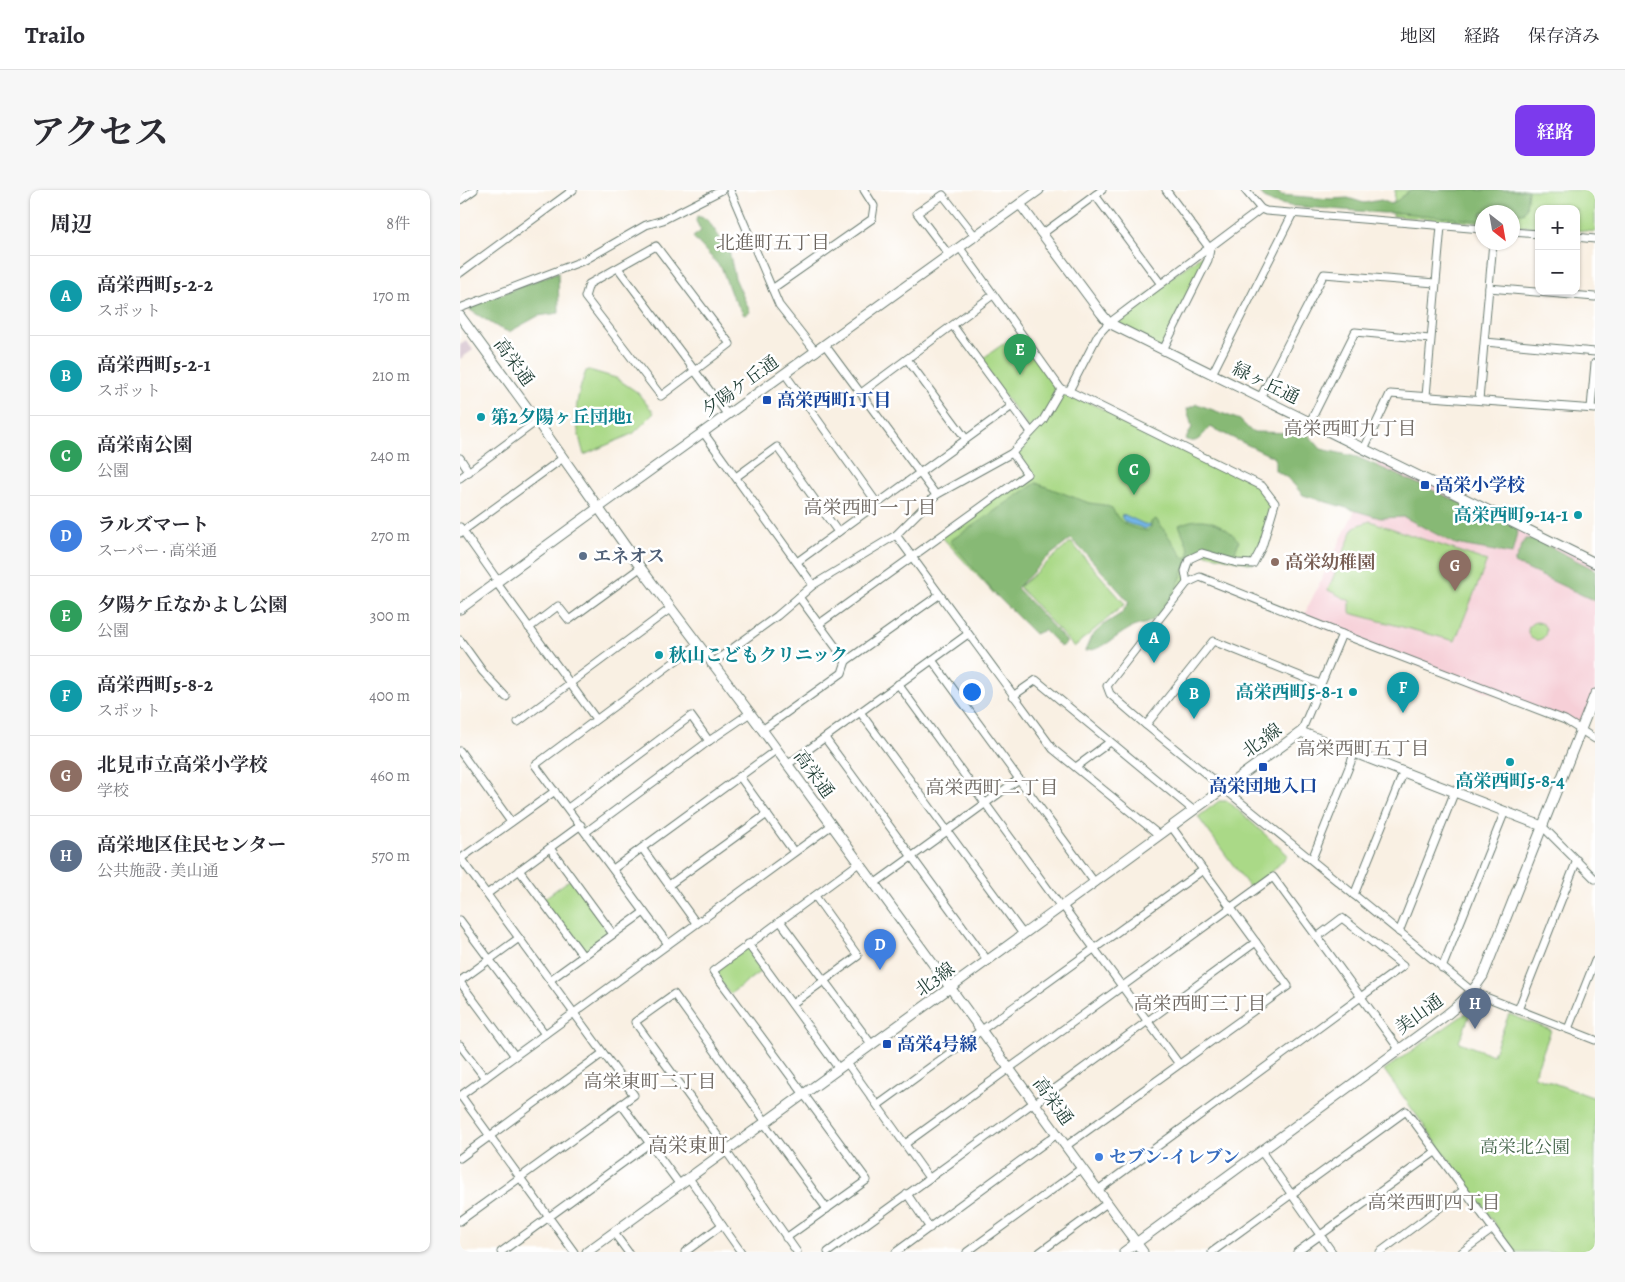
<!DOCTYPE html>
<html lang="ja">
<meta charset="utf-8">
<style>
:root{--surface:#fff;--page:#f7f7f7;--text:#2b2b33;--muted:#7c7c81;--line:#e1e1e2;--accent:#7c3aed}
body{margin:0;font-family:Alegreya,"Noto Serif JP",serif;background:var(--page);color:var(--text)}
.controls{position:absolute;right:15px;top:15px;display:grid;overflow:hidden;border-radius:10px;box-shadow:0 1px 4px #0004}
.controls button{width:45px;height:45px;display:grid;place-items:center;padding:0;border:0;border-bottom:1px solid var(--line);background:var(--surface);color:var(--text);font:25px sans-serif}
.compass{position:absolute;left:1015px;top:15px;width:45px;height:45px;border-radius:50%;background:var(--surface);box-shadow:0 1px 4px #0004;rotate:149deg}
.you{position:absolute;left:511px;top:501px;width:18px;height:18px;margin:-12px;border:4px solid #fff;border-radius:50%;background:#1a73e8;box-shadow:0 0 0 8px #1a73e833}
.badge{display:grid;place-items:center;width:32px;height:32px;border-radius:50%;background:var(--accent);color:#fff;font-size:16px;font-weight:700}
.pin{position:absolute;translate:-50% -41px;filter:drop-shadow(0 1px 2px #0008)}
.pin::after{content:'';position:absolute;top:26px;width:18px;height:15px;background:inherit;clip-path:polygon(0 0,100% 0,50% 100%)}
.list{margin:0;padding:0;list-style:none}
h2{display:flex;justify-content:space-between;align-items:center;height:65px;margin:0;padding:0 20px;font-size:21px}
h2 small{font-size:16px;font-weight:400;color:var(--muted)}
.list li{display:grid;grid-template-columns:32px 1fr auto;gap:15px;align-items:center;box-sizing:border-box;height:80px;padding:0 20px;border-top:1px solid var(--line)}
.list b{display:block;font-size:19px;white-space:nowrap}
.list p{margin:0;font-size:16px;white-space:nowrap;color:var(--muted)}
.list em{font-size:16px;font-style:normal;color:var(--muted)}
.map{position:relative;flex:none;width:1135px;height:1062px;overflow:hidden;border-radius:10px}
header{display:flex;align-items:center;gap:30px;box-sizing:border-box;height:70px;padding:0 25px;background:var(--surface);border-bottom:1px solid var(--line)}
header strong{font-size:24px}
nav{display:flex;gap:28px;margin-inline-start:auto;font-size:18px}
.intro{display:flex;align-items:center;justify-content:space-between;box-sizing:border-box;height:120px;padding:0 30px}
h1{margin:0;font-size:35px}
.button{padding:12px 22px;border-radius:10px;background:var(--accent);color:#fff;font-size:18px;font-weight:700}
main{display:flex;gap:30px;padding:0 30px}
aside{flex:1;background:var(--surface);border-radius:10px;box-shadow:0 1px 4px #0004}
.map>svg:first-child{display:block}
.built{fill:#f6cfd7}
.industrial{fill:#d1bdc9}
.green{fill:#aad987;stroke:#648b5e}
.forest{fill:#87b974;stroke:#537b54}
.water{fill:#73b5e8;stroke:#49798e}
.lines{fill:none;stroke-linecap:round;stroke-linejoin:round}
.minor-casing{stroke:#6b7c71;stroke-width:9}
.tertiary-casing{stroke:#6b7c71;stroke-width:11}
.minor{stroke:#fff;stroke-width:7}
.tertiary{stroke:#fff;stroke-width:9}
.transit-dot{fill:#1a4fb4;stroke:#fff;stroke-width:2}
.culture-dot{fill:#0f9aa8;stroke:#fff;stroke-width:2}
.service-dot{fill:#5c6f8a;stroke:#fff;stroke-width:2}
.education-dot{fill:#8d6e63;stroke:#fff;stroke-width:2}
.shop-dot{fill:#3f7fe0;stroke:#fff;stroke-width:2}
.labels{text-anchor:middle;stroke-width:5;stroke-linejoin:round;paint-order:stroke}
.street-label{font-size:18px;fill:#1f3d34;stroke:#fff}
.transit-label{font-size:18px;font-weight:bold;fill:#164399;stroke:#fff;text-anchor:start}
.culture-label{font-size:18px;font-weight:bold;fill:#0d838f;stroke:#fff;text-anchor:start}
.service-label{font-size:18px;font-weight:bold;fill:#4e5e75;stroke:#fff;text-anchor:start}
.education-label{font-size:18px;font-weight:bold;fill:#785e54;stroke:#fff;text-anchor:start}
.park-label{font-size:18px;fill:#426449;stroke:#fff}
.shop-label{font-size:18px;font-weight:bold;fill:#366cbe;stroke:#fff;text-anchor:start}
.neighbourhood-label{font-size:19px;fill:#68615a;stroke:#fff}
.quarter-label{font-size:20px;fill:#68615a;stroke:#fff}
</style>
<header>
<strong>Trailo</strong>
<nav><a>地図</a><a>経路</a><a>保存済み</a></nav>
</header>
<div class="intro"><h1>アクセス</h1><a class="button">経路</a></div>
<main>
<aside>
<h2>周辺<small>8件</small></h2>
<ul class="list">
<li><span class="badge" style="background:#0f9aa8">A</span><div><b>高栄西町5-2-2</b><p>スポット</p></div><em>170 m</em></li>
<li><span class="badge" style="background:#0f9aa8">B</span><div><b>高栄西町5-2-1</b><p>スポット</p></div><em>210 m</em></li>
<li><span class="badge" style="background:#2e9e5b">C</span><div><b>高栄南公園</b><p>公園</p></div><em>240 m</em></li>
<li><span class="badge" style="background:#3f7fe0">D</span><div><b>ラルズマート</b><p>スーパー · 高栄通</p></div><em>270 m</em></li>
<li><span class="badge" style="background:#2e9e5b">E</span><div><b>夕陽ケ丘なかよし公園</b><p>公園</p></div><em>300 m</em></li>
<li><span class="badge" style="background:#0f9aa8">F</span><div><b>高栄西町5-8-2</b><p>スポット</p></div><em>400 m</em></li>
<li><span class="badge" style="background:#8d6e63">G</span><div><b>北見市立高栄小学校</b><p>学校</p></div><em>460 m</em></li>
<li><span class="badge" style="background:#5c6f8a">H</span><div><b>高栄地区住民センター</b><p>公共施設 · 美山通</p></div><em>570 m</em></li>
</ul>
</aside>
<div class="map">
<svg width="1135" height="1062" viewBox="0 0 1135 1062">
<rect width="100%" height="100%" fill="#fff"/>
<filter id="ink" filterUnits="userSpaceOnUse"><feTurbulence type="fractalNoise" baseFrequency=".02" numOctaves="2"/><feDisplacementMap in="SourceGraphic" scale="10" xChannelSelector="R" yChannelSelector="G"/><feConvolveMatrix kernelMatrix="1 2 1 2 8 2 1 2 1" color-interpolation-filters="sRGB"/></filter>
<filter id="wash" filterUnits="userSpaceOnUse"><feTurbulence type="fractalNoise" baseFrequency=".0096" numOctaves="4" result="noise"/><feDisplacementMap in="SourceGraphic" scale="20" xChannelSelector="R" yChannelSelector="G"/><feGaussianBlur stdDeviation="1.12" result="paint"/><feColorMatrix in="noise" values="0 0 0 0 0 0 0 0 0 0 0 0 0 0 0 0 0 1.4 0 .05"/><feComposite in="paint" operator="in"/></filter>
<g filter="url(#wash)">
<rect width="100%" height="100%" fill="#f9f0e3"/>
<path class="built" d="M921,267L1135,373V504L1122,539L842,429Z"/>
<path class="industrial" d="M6,150L13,160L0,169V154Z"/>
<g class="green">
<path d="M935,0H1135V42L1116,40V19H1079V37L1053,36L1052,22H1022V33L933,26Z"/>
<path d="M750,59L703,160L649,133Z"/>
<path d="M560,142L601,199L802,296L815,313L793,374L742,363L729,369L727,393L700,420L611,345L537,407L481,346L567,284L552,263L571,242L519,171Z"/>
<path d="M129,180L156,188L177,202L194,223L174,243L124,265C114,229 113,216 126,181Z"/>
<path d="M910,331L1027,371L995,451L890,423V411L868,400L894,337Z"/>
<path d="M611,352L665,414L614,457L559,397Z"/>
<circle cx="1077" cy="441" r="9"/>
<path d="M759,611H768L828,665L812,682L790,698L738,627Z"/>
<path d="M112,688L153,744L123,766L82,710Z"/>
<path d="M288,754L305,778L270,804L253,781Z"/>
<path d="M1012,819L999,852L1033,865L1049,824L1091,840L1074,886L1135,908V1056L1127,1062H1055L924,880Z"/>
</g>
<g class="forest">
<path d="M799,0H815L821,5L871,9L888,8L904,13L921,10L931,14L938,10L950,0H1068L1066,18L1063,23L1022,22V31L942,23H923L830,16L811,12L803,7Z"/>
<path d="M237,26L247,29L269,61L275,88L290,122L284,125L271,104L262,79L233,47L241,41L236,31Z"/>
<path d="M98,82L99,123L78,126L49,142L39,138L10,120L13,115Z"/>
<path d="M737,214L780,230L792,242L847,243L861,259L897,267L1058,338L1052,364L995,354L944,327L920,328L843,305L829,289L815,280V268L750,237C742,245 737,256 726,249L732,237L727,219Z"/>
<path d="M576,293L629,313L644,315L652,318C662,337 668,336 687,341L691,337V332L696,329L724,368L729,366V359L719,335C743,324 762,332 779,351L775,362L764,364L744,359C721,371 727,379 716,398C711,407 705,416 699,424C686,438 681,432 669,439C654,447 643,460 625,461L631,447L643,435L662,423L669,412L628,366L611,349L588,367L557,398L607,452L601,457L584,440L575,444L537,406L490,351Z"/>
<path d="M1065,349H1075L1135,380V411L1054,373Z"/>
</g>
<path class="water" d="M665,325L684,334L690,335V336L685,339C677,334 665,337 661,326Z"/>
</g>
<g filter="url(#ink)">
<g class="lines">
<defs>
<g id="minor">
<path d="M270,0L319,115L356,162"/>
<path d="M785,0L801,19L806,21L1022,39"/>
<path d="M635,5L701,94"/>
<path d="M0,10L14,0"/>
<path d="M1052,42L1079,44"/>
<path d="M582,44L642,0"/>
<path d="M1116,47L1135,49"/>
<path d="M196,56L270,154L201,206L125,107L129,94Z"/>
<path d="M500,58L601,199L609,201L802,296L815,313L802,357L793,374L777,373L742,363L729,369L725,381L727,393"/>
<path d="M489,65L457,23L483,5L515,46"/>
<path d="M158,78L267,224"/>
<path d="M0,83L113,0"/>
<path d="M1029,98L1135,107"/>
<path d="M312,99L412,29L414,16L404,0"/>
<path d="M0,118L125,70L186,35L203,30L262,0"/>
<path d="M493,136L571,242"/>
<path d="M1025,152L1135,162"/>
<path d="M365,155L476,305"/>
<path d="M703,160L748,70L750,59L706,0"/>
<path d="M447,169L506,249"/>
<path d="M325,184L417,313"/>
<path d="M752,184L833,23"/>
<path d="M609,201L638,145L649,133L801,19"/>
<path d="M401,203L533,105"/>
<path d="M966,206L981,36"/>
<path d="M800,208L864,84L975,93"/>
<path d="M1019,210L1033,52"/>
<path d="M1131,218L1135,173"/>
<path d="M850,232L895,142L970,149"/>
<path d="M243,242L353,395"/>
<path d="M904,259L930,204L1135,219"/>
<path d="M0,268L9,282"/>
<path d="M276,287L317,257L378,342"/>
<path d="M0,288L77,231"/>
<path d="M0,337L38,391"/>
<path d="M0,343L103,268"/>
<path d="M436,345L593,559L699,645"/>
<path d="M337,372L552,216"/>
<path d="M36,392L136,529"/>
<path d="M339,407L386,471"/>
<path d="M359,434L567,284L552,263"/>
<path d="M69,438L98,416L109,430L180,378"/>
<path d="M0,450L23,482L46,507"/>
<path d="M472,470L635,693"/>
<path d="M251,474L317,426L353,395L436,345L476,305L552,263L583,230L601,199"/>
<path d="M438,494L601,717"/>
<path d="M553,506L576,490L733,620"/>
<path d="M400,522L563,744"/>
<path d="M58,532L210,419"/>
<path d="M686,535L753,451L860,494"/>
<path d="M302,540L382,483L386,471L479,405"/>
<path d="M841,542L882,444"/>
<path d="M365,548L528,771"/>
<path d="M1135,549L1105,530L882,444L740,387L727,393L647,496L650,504L686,535L1013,802L1135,850"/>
<path d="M0,561L51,632"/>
<path d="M327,575L508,444"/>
<path d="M616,577L650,552"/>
<path d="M280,587L334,662"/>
<path d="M108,618L231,526L249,551"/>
<path d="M1082,636L1135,689"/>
<path d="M126,642L249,551L290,523"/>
<path d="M90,658L153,744"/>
<path d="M182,658L236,733"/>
<path d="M0,669L95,601"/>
<path d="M852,669L895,562"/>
<path d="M153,679L316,560"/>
<path d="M59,680L123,766"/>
<path d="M414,694L559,589"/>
<path d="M209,695L307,624"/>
<path d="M27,704L121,635"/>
<path d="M894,705L944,581"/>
<path d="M603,716L719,874"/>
<path d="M0,730L85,844"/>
<path d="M320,731L412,855"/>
<path d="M939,742L995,601"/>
<path d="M208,754L75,575L237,455"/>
<path d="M288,754L379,879"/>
<path d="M982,778L1045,621"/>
<path d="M90,790L184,722"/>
<path d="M0,791L59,748"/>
<path d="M0,792L55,866"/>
<path d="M332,814L398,766L355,706"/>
<path d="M1058,820L1117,670"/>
<path d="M1108,839L1135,771"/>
<path d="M0,855L25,888"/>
<path d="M387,873L469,988"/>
<path d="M0,906L372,635"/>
<path d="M1,906L114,1062"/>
<path d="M161,914L220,995"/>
<path d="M574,914L796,752"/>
<path d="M418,915L743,680"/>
<path d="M304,933L367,1019"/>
<path d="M445,954L813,687L939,859"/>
<path d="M606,956L828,796L711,636"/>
<path d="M268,960L175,832L214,804L306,932"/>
<path d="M266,961L337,1062"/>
<path d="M801,961L872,1062"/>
<path d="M0,968L143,863"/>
<path d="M229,988L281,1062"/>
<path d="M638,1000L943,776L882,728L857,747"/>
<path d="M447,1004L470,1038"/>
<path d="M0,1031L174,905L1,669"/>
<path d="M154,1043L168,1062"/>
<path d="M326,1048L407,990L253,781L399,673"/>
<path d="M41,1062L190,953"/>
<path d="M225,1062L262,1035"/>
<path d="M368,1062L573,913"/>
<path d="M436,1062L597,944"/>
<path d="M507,1062L622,978"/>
<path d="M580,1062L647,1013"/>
<path d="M752,1062L946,921L1050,1062"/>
<path d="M837,1062L975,962"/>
<path d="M920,1062L1004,1000"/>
<path d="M1002,1062L1033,1039"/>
</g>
<g id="tertiary">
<path d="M560,14L641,123L649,133L1135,373"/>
<path d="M0,126L77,231L183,381L290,523L683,1062"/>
<path d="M0,419L138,318L579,0"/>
<path d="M127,1062L841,542L1082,636"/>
<path d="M664,1062L985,826C1001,814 1012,803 1023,786L1135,504"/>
</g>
</defs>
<use href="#minor" class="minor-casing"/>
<use href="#tertiary" class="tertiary-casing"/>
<use href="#minor" class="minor"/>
<use href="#tertiary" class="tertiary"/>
</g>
</g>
<g class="transit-dot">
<rect x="302" y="205" width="10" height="10" rx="2.5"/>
<rect x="960" y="290" width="10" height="10" rx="2.5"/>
<rect x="798" y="572" width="10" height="10" rx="2.5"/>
<rect x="422" y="849" width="10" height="10" rx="2.5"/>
</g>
<g class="culture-dot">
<circle cx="21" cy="227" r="5"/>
<circle cx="1118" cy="325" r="5"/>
<circle cx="199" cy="465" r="5"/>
<circle cx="893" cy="502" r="5"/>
<circle cx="1050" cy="572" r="5"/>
</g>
<circle class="service-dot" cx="123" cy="366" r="5"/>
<circle class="education-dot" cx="815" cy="372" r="5"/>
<circle class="shop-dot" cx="639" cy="967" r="5"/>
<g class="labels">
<g class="street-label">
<text transform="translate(54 172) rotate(54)" y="6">高栄通</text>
<text transform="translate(806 193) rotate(26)" y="6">緑ヶ丘通</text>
<text transform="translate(280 196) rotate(-36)" y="6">夕陽ケ丘通</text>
<text transform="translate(802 550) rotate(-36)" y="6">北3線</text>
<text transform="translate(354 584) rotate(54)" y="6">高栄通</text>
<text transform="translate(475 789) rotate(-36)" y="6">北3線</text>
<text transform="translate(959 824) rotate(-36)" y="6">美山通</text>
<text transform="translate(593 911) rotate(54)" y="6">高栄通</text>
</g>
<g class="transit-label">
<text x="317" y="216">高栄西町1丁目</text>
<text x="975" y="301">高栄小学校</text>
<text x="803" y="602" text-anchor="middle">高栄団地入口</text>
<text x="437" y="860">高栄4号線</text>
</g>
<g class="culture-label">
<text x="31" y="233">第2夕陽ヶ丘団地1</text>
<text x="1108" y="331" text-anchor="end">高栄西町9-14-1</text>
<text x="209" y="471">秋山こどもクリニック</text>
<text x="883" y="508" text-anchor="end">高栄西町5-8-1</text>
<text x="1050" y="597" text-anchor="middle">高栄西町5-8-4</text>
</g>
<g class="service-label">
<text x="133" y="372">エネオス</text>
</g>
<g class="education-label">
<text x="825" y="378">高栄幼稚園</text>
</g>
<g class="park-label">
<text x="1065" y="963">高栄北公園</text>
</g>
<g class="shop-label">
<text x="649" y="973">セブン-イレブン</text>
</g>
<g class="neighbourhood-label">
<text x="313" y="59">北進町五丁目</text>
<text x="890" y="245">高栄西町九丁目</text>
<text x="410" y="324">高栄西町一丁目</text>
<text x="903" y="565">高栄西町五丁目</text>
<text x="532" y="604">高栄西町二丁目</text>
<text x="740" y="820">高栄西町三丁目</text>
<text x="190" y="898">高栄東町二丁目</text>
<text x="974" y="1019">高栄西町四丁目</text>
</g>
<g class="quarter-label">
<text x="228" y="962">高栄東町</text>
</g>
</g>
</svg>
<div class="controls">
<button>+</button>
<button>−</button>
</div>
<svg class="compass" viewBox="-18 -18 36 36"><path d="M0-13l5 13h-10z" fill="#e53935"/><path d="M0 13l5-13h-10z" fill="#7c7c81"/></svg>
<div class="you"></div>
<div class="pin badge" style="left:694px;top:473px;background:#0f9aa8">A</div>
<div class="pin badge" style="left:734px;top:529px;background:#0f9aa8">B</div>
<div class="pin badge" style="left:674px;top:305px;background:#2e9e5b">C</div>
<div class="pin badge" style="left:420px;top:780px;background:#3f7fe0">D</div>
<div class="pin badge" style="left:560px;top:185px;background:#2e9e5b">E</div>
<div class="pin badge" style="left:943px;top:523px;background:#0f9aa8">F</div>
<div class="pin badge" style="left:995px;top:401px;background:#8d6e63">G</div>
<div class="pin badge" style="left:1015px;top:839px;background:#5c6f8a">H</div>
</div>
</main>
